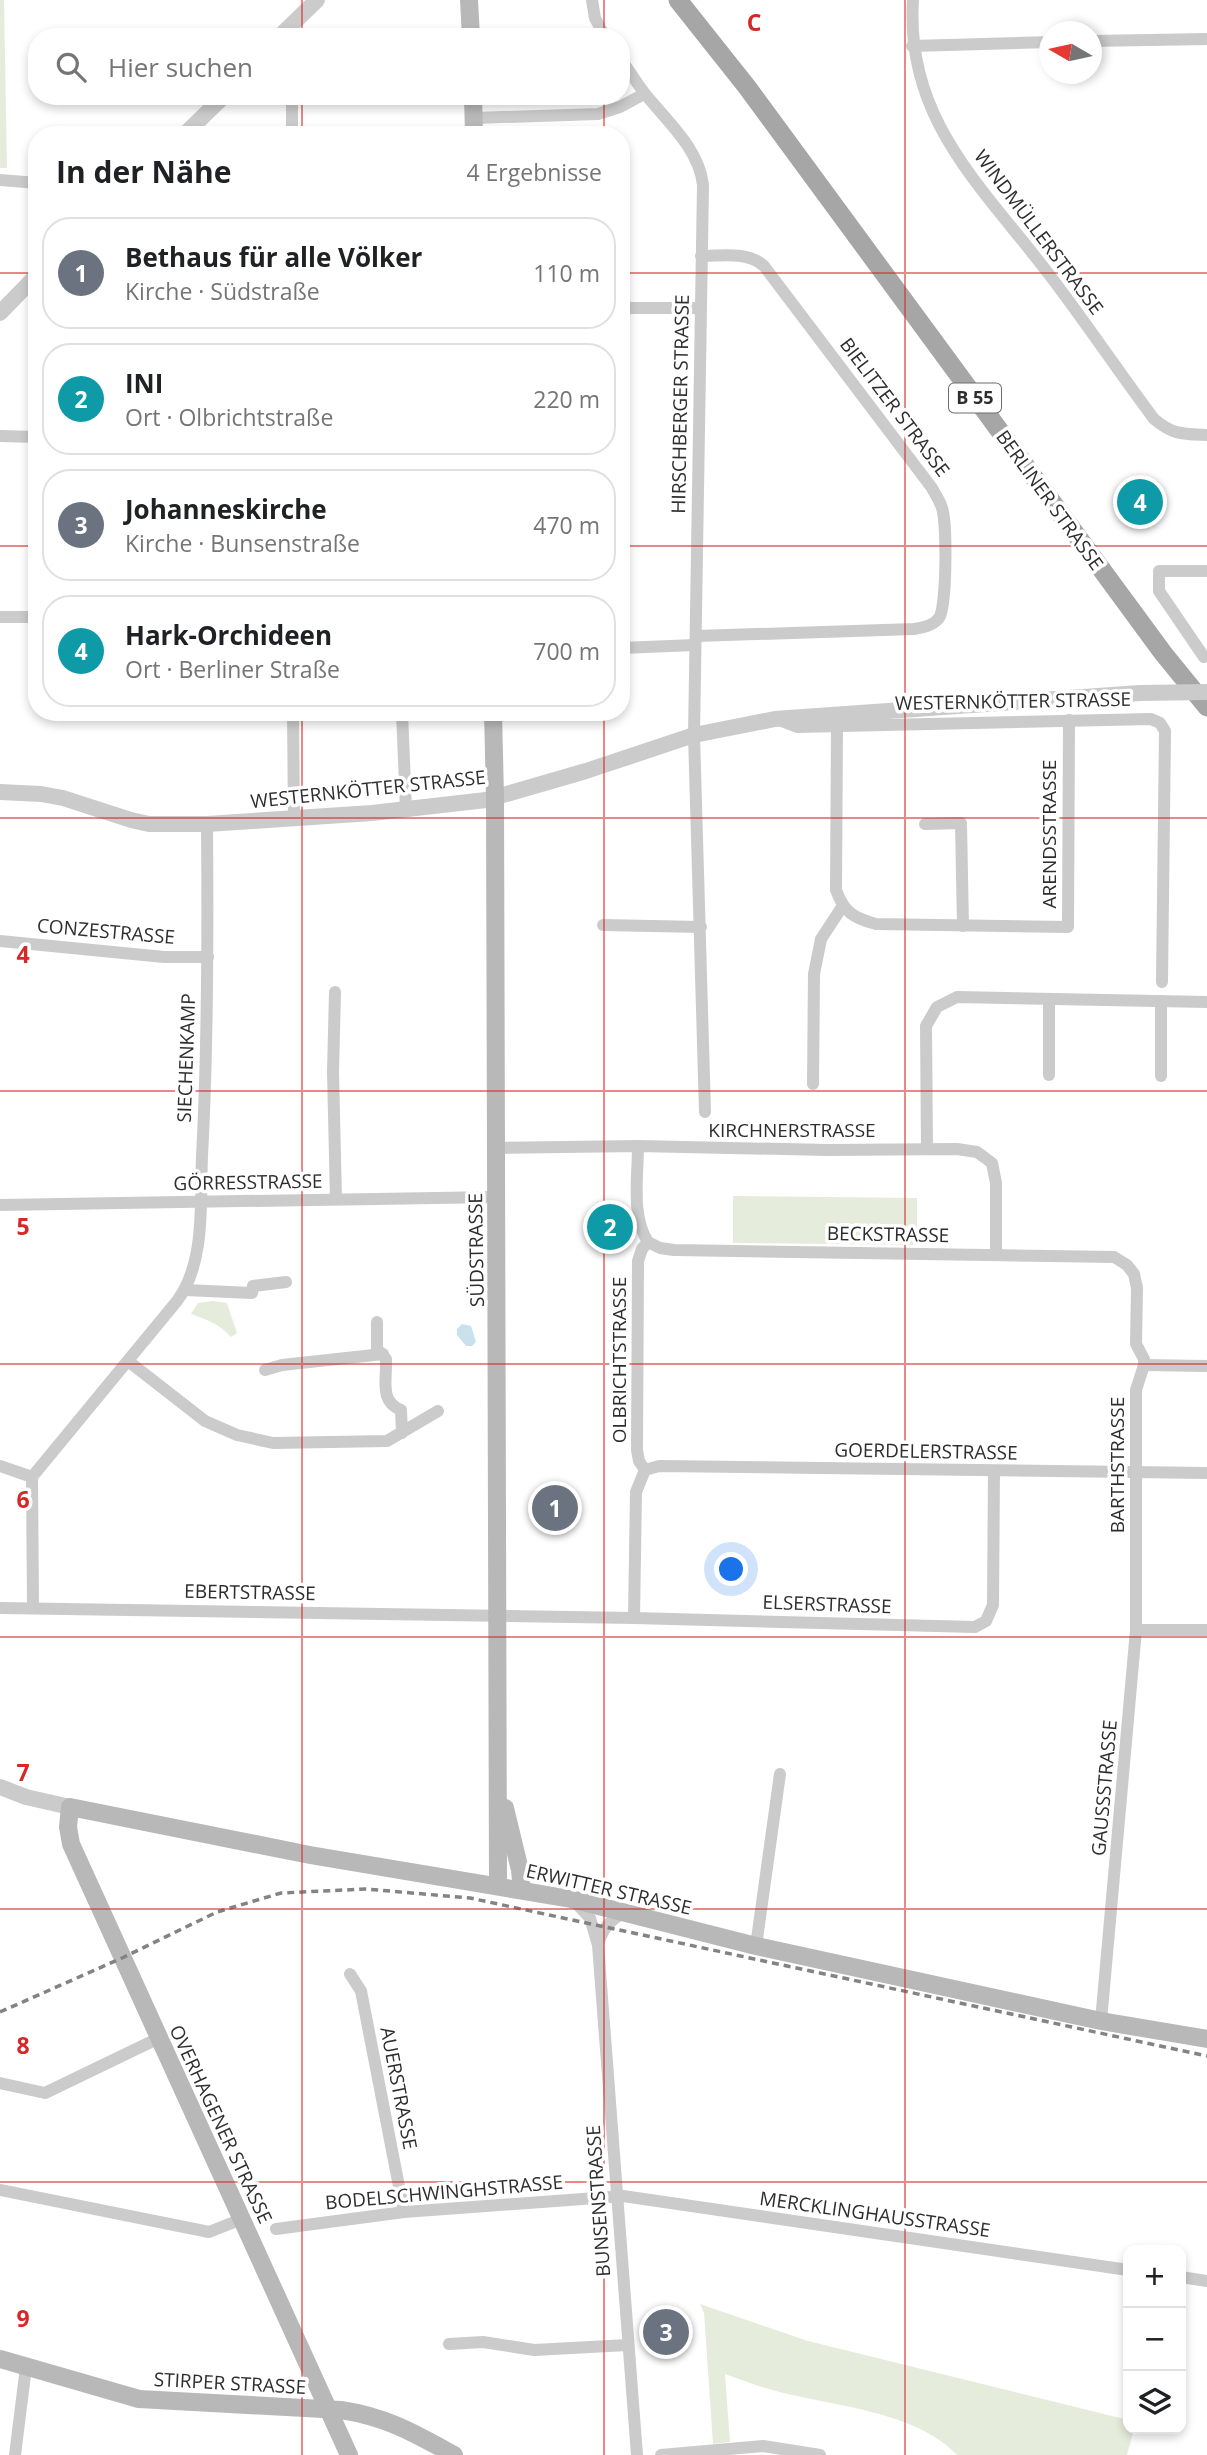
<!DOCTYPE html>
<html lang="de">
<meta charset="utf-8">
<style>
:root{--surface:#fff;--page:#f2f2f2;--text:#202124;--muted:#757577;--line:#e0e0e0;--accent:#e72f4d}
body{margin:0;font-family:"Open Sans",sans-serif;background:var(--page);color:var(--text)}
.controls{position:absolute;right:21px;bottom:21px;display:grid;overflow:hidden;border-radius:14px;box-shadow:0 4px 10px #0003}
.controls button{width:63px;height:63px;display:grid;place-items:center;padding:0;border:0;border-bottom:2px solid var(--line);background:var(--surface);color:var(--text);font:35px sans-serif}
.compass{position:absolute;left:1039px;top:21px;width:63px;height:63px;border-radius:50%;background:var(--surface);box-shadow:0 4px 10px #0003;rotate:279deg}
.you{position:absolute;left:732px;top:1570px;width:24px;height:24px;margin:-18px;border:5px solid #fff;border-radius:50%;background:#1a73e8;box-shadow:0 0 0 10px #1a73e833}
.badge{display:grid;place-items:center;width:46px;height:46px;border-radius:50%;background:var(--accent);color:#fff;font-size:23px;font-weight:700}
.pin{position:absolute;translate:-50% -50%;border:4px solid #fff;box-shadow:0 2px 7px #0006}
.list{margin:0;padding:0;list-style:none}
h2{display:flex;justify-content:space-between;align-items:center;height:91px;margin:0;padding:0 28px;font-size:30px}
h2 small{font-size:23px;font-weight:400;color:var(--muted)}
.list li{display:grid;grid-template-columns:46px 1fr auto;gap:21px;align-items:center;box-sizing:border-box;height:112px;margin:0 14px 14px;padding:0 14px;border:2px solid var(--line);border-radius:28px}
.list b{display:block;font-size:26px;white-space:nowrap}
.list p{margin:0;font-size:23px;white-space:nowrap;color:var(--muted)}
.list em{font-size:23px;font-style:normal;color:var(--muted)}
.icon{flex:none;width:38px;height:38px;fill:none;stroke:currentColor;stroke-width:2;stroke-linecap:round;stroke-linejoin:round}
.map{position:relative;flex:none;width:1207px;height:2455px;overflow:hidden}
.search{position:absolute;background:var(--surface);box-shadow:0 4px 10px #0003;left:28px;top:28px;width:602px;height:77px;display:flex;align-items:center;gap:18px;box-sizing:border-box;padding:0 24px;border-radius:28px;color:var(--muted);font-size:26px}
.panel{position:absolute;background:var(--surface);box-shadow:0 4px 10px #0003;left:28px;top:126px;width:602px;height:595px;border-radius:28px}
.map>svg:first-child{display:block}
.green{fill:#e6ecdc}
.water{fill:#c8e1ec}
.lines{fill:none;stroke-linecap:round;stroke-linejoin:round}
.minor{stroke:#cbcbcb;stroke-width:12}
.tertiary{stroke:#cbcbcb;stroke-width:16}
.secondary{stroke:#b8b8b8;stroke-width:18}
.primary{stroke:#a6a6a6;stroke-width:19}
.rail{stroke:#838383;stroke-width:3.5;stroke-dasharray:7 5;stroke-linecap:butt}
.tertiary-bridge{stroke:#cbcbcb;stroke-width:16}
.grid{fill:none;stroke:#d62828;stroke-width:2;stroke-opacity:0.55}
.labels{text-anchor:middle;stroke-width:7;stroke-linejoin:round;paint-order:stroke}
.shield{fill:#fff;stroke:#6d6d6d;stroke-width:2}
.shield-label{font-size:18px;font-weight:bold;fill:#2e2e2e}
.street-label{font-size:19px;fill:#2e2e2e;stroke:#fff}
.grid-label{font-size:23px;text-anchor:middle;font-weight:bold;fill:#d62828;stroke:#fff;stroke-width:7;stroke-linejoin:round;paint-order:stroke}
</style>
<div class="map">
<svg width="1207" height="2455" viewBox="0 0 1207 2455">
<rect width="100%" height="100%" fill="#fff"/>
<g class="green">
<path d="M0,0H4L7,168H0Z"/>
<path d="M733,1196L917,1198V1245L733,1243Z"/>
<path d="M213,1301L227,1303L237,1333L231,1337C219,1324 208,1320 191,1314L198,1303Z"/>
<path d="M700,2304L808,2341L1128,2420V2429H1134L1127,2455H957C916,2411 832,2406 776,2391C759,2387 742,2380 725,2374L730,2442L713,2444L704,2313Z"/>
</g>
<path class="water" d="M462,1324L471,1326L476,1342L472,1346H466L457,1335V1329Z"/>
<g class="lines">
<g class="minor">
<path d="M592,0L595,18L605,37"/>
<path d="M913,0C905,121 984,188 1051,277C1086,323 1119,372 1154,419C1173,435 1183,434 1207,435"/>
<path d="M1092,41L1207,39"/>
<path d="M912,46L1050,42"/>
<path d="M621,60C630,71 637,84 646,95C668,122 699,149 703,185L694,735L705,1112"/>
<path d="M473,118L598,114L620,107L644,94"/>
<path d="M292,135V96"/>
<path d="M0,180L37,183"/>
<path d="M621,308H701"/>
<path d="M0,436L37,437"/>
<path d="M0,617H37"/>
<path d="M696,636L914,629C922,628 933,626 939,618C947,607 947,522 942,508C940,501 935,494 932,488L764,266C748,251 722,256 701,256"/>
<path d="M621,648L695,645"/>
<path d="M1204,657L1159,591V571H1207"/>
<path d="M293,712L294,819"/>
<path d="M402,712L406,809"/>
<path d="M779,720L797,727L1151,719L1160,723L1165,731L1162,982"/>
<path d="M837,726L836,890C844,912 853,918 876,924L1068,927L1069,720"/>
<path d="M925,824L961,823L963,926"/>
<path d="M603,925L701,927"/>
<path d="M0,941L164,957H208"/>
<path d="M335,992L333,1072L336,1199"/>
<path d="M1049,1075V1000"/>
<path d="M1161,1076V1001"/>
<path d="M813,1084L814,974L821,939L842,907"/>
<path d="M638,1146C638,1177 631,1216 648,1242L642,1249L638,1261L637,1450L639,1461L645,1470"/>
<path d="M496,1148L638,1146L828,1150L957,1149L977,1152L992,1163L996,1183V1255"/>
<path d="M927,1149L926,1026L937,1007L957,997L1207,1002"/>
<path d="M0,1205L496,1197"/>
<path d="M648,1242L660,1248L674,1250L1114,1257L1127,1265L1134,1274L1137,1288L1136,1344L1144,1359V1365L1136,1390V1630L1101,2021"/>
<path d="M185,1290L252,1293L253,1286L286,1282"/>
<path d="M377,1322V1349L386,1359C387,1380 379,1401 401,1410L402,1433"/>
<path d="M128,1361L205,1421L237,1435L273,1443L387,1441L438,1411"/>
<path d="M1144,1365L1207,1366"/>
<path d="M265,1370L282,1365L383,1354"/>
<path d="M0,1466L32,1477"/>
<path d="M645,1470L659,1466L1207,1473"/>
<path d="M0,1608L634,1618L975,1627L986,1621L993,1605L994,1471"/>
<path d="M33,1608L32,1477L177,1301C206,1262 200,1202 202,1156C208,1045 208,935 207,824"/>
<path d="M634,1618L636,1492L645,1470"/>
<path d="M1136,1630H1207"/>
<path d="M574,1901L590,1918L598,1945L637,2455"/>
<path d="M598,1944C603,1928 610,1920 625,1912"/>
<path d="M756,1946L780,1774"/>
<path d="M350,1974L361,1991L404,2212"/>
<path d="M0,2083L45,2093L159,2038"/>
<path d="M0,2190L209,2232L242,2219"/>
<path d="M276,2229L404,2212L623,2196L1128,2270"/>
<path d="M1181,2277L1207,2281"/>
<path d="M449,2344L483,2342L534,2350L628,2345"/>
<path d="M15,2455L26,2367"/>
<path d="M661,2455L763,2446L820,2455"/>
</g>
<g class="tertiary">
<path d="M279,37L317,0"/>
<path d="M184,135L224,96"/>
<path d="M0,313L37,275"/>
<path d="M0,792L41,794L63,798L131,820L149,824H207L372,813L486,800L586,771L694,735L775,719L1140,693"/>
<path d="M0,1787L26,1797L70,1807"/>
</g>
<g class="secondary">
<path d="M469,0L471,37"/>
<path d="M473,96L474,135"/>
<path d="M493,712L495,797L498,1886"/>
<path d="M505,1808L520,1870L522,1890"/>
<path d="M0,2359L139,2399L341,2410C387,2417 414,2433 454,2455"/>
<path d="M349,2455L71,1844L68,1827L70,1807L310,1855L571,1899L756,1946L1101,2021L1207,2039"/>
</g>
<path class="primary" d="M678,0L747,87L1163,653L1207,707"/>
<path class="rail" d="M0,2012L122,1958L217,1912L281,1893L366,1889L470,1898L1207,2056"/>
<path class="tertiary-bridge" d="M1140,693L1207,692"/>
</g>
<path class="grid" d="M302,0V37M604,0V37M905,0V2455M302,96V135M604,96V135M0,273H37M621,273H1207M0,546H37M621,546H1207M302,712V2455M604,712V2455M0,818H1207M0,1091H1207M0,1364H1207M0,1637H1207M0,1909H1207M0,2182H1207"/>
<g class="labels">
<rect class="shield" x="949" y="383.5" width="52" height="29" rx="5"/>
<g class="shield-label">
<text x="975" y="404">B 55</text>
</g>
<g class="street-label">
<text transform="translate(1039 232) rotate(53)" y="7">WINDMÜLLERSTRASSE</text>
<text transform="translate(680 404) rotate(-89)" y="7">HIRSCHBERGER STRASSE</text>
<text transform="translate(895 407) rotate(53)" y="7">BIELITZER STRASSE</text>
<text transform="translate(1050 500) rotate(54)" y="7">BERLINER STRASSE</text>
<text transform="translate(1013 701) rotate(-1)" y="7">WESTERNKÖTTER STRASSE</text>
<text transform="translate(368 789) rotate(-6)" y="7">WESTERNKÖTTER STRASSE</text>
<text transform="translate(1049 834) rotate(-90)" y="7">ARENDSSTRASSE</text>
<text transform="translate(106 931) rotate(5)" y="7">CONZESTRASSE</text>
<text transform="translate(186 1058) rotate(-88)" y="7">SIECHENKAMP</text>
<text x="792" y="1137">KIRCHNERSTRASSE</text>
<text transform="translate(248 1182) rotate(-1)" y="7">GÖRRESSTRASSE</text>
<text transform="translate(888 1234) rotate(1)" y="7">BECKSTRASSE</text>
<text transform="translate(476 1250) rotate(-91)" y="7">SÜDSTRASSE</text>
<text transform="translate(619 1360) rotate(-90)" y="7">OLBRICHTSTRASSE</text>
<text transform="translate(926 1451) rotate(1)" y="7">GOERDELERSTRASSE</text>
<text transform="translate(1117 1465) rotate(-90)" y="7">BARTHSTRASSE</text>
<text transform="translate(250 1592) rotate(1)" y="7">EBERTSTRASSE</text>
<text transform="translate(827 1604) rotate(2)" y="7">ELSERSTRASSE</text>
<text transform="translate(1104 1788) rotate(-85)" y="7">GAUSSSTRASSE</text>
<text transform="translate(609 1889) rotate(13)" y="7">ERWITTER STRASSE</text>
<text transform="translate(399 2088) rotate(79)" y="7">AUERSTRASSE</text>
<text transform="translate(221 2124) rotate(65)" y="7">OVERHAGENER STRASSE</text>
<text transform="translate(444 2192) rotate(-5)" y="7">BODELSCHWINGHSTRASSE</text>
<text transform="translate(598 2201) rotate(-94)" y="7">BUNSENSTRASSE</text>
<text transform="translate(875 2214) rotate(8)" y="7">MERCKLINGHAUSSTRASSE</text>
<text transform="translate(230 2383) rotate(3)" y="7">STIRPER STRASSE</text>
</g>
</g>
<g class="grid-label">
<text x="754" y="31">C</text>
<text x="23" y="963">4</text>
<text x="23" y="1235">5</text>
<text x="23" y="1508">6</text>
<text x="23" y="1781">7</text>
<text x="23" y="2054">8</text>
<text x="23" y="2327">9</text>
</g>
</svg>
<div class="controls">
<button>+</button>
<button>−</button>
<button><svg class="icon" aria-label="layers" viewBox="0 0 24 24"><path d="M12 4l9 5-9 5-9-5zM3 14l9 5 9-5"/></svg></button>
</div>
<svg class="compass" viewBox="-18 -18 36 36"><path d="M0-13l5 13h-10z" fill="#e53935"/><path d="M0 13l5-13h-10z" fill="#757577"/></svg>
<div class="you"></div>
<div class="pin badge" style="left:555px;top:1508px;background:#6b7280">1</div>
<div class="pin badge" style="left:610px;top:1227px;background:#0f9aa8">2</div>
<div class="pin badge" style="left:666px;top:2332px;background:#6b7280">3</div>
<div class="pin badge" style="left:1140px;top:502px;background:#0f9aa8">4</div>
<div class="search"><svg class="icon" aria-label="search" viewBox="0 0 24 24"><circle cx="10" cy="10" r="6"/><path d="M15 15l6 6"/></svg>Hier suchen</div>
<section class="panel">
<h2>In der Nähe<small>4 Ergebnisse</small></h2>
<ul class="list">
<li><span class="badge" style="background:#6b7280">1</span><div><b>Bethaus für alle Völker</b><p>Kirche · Südstraße</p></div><em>110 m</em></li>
<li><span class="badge" style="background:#0f9aa8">2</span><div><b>INI</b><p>Ort · Olbrichtstraße</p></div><em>220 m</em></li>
<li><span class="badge" style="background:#6b7280">3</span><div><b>Johanneskirche</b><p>Kirche · Bunsenstraße</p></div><em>470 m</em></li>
<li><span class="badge" style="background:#0f9aa8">4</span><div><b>Hark-Orchideen</b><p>Ort · Berliner Straße</p></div><em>700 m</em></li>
</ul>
</section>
</div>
